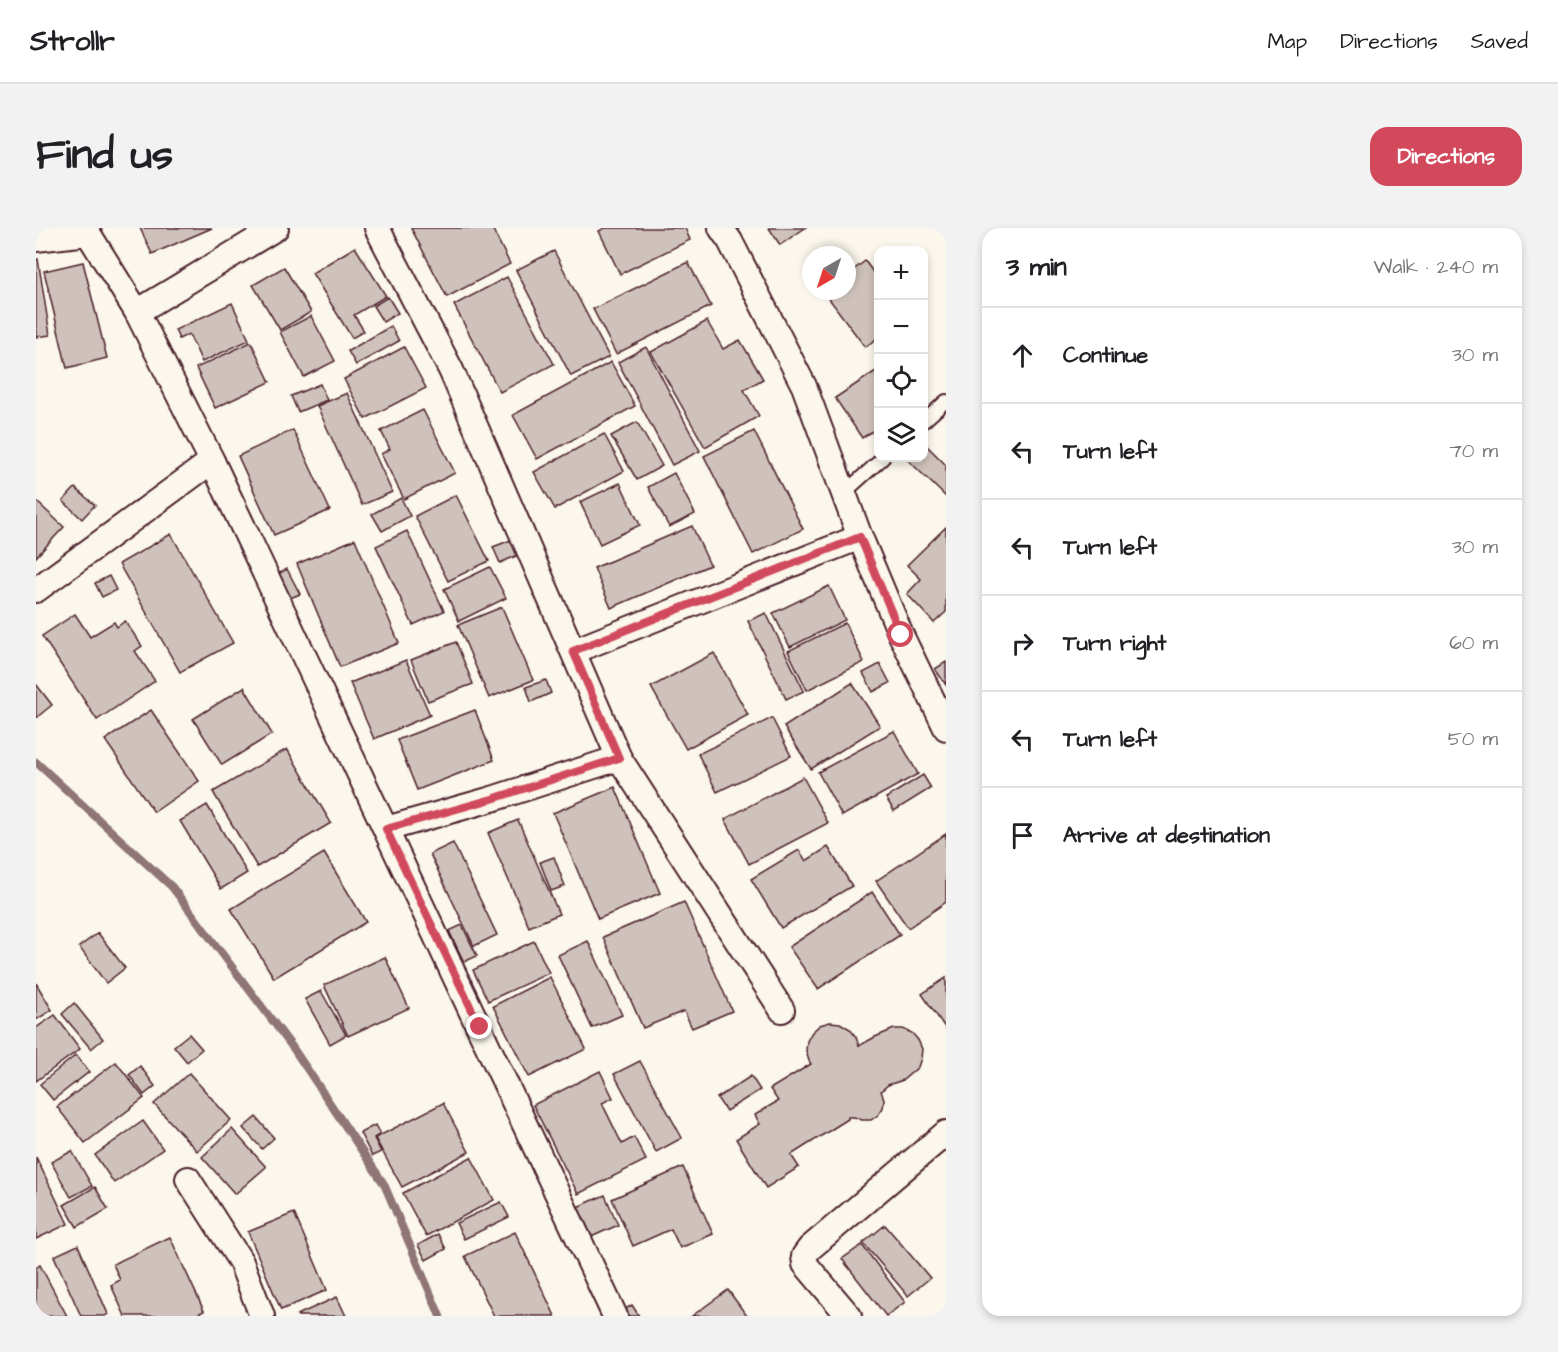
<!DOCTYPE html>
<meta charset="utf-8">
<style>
:root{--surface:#fff;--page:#f2f2f2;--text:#202124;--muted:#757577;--line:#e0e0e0;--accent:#d1495b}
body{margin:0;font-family:"Architects Daughter",sans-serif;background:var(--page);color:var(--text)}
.controls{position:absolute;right:18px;top:18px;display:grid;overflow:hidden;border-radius:12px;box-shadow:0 3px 9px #0003}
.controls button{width:54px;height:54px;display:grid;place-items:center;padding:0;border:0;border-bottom:2px solid var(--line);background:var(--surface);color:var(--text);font:30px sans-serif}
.compass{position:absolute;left:766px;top:18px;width:54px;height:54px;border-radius:50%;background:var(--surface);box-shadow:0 3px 9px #0003;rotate:219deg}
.stop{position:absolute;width:18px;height:18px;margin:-14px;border:4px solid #d1495b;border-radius:50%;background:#fff}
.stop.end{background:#d1495b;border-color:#fff;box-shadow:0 2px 6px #0008}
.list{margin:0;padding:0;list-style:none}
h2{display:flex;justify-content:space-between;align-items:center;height:78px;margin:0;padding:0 24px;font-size:26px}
h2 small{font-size:20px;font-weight:400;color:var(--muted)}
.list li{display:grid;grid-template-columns:39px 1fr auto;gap:18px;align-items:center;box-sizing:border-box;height:96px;padding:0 24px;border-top:2px solid var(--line)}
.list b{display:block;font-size:22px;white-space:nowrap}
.list em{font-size:20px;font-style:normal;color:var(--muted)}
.icon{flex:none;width:33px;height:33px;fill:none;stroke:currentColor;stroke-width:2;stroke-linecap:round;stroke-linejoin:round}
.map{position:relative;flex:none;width:910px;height:1088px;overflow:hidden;border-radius:18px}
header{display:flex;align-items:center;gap:36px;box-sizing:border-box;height:84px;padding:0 30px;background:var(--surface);border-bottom:2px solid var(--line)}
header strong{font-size:28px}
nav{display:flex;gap:33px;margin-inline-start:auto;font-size:21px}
.intro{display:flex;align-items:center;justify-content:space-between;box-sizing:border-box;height:144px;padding:0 36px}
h1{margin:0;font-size:42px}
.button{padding:15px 27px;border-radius:18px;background:var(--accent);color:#fff;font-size:21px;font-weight:700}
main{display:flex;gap:36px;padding:0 36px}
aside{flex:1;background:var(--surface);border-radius:18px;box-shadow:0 3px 9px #0003}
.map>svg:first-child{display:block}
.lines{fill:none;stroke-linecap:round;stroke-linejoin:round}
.stream{stroke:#907477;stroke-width:8}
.building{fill:#cfc2bc;stroke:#4a1f2b;stroke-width:1.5}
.service-casing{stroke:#4a1f2b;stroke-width:16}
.minor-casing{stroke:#4a1f2b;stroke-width:28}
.service{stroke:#fbf7ec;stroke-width:12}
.minor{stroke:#fbf7ec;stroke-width:24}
.route{stroke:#d1495b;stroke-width:8}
</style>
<header>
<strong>Strollr</strong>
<nav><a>Map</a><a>Directions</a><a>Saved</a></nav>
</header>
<div class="intro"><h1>Find us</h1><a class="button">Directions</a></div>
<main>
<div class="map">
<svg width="910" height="1088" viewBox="0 0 910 1088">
<rect width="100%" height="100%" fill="#fbf7ec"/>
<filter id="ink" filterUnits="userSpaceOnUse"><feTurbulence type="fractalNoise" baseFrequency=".0167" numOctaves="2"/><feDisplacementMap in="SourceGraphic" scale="12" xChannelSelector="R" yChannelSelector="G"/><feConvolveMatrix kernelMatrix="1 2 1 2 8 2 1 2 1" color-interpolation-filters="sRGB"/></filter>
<g filter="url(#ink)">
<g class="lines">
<path class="stream" d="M0,534L136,659L257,820L348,956L404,1088"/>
</g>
<g class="building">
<path d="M104,0H176L116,26Z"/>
<path d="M375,0H456L474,36L411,69Z"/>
<path d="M569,0H649L654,12L584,46L563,3Z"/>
<path d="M733,0H769L744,17Z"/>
<path d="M319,19L350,68L318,87L328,103L316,110L276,45Z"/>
<path d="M518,23L573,129L535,148L480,42Z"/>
<path d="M2,31L14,107L0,109V32Z"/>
<path d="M829,33L843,52V109L829,119L788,64L811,63V47Z"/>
<path d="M47,34L71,130L31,140L8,43Z"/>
<path d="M652,34L675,78L580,126L557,81Z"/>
<path d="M248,39L275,84L244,102L217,57Z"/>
<path d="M471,49L518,136L464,164L418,77Z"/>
<path d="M352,69L362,85L347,94L337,78Z"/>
<path d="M196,75L213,112L166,134L153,106L143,111L139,102Z"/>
<path d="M275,88L299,133L268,149L244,104Z"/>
<path d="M671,93L687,121L704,112L727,151L708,162L723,188L669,219L615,124Z"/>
<path d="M355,98L363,113L320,137L312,123Z"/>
<path d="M215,114L234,154L179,180L160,140Z"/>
<path d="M368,119L390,160L329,191L308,151Z"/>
<path d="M610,119L664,223L636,237L582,134Z"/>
<path d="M575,134L599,178L501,231L477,187Z"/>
<path d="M843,141V199L826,210L799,170Z"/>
<path d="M284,156L291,172L262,184L255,168Z"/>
<path d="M311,165L356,264L326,277L281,178Z"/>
<path d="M387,182L419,245L368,271L345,226L354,221L345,203Z"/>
<path d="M601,194L626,238L601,252L575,208Z"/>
<path d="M257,202L294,282L238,307L202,228Z"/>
<path d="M718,203L767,301L717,326L668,228Z"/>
<path d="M568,206L588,243L519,281L498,244Z"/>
<path d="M888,215L910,237V269L871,231L873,230H888Z"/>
<path d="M638,245L659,286L633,299L612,259Z"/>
<path d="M584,255L604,297L564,316L544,274Z"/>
<path d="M39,260L59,277L46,291L27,273Z"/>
<path d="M420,267L453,333L412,353L379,288Z"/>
<path d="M365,270L374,288L346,303L336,286Z"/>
<path d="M0,273L28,299L0,329Z"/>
<path d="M656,298L674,337L575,380L558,340Z"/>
<path d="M910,299V384L898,395L871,366L885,351L871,337Z"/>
<path d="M371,303L408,383L377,397L340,318Z"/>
<path d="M135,306L197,415L144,444L83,336Z"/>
<path d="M319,311L363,415L304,439L261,336Z"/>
<path d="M475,312L482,327L464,335L457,319Z"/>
<path d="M454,339L470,370L423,393L408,361Z"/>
<path d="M251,341L264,366L254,370L242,346Z"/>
<path d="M73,348L80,362L66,369L59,355Z"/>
<path d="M793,358L809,392L754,419L737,385Z"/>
<path d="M466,379L497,452L453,470L422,397Z"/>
<path d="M730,385L768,463L750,471L712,393Z"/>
<path d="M39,386L54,409L78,394L81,399L89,393L106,418L99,423L119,453L61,492L6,408Z"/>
<path d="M809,395L828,434L771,462L752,423Z"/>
<path d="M420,414L437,456L392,473L375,432Z"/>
<path d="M678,425L712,487L650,521L615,459Z"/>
<path d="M370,432L394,487L338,511L314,455Z"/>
<path d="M910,434V457L899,441Z"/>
<path d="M844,436L854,455L837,464L827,445Z"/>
<path d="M510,452L515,465L495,474L490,459Z"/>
<path d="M816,455L844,498L775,541L748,499Z"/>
<path d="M0,456L16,477L0,490Z"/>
<path d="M208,459L236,506L186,537L157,491Z"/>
<path d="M115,482L163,553L118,584L69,512Z"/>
<path d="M439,482L458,532L381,562L361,512Z"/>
<path d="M736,490L755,528L681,564L662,526Z"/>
<path d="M858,503L882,546L806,588L782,544Z"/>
<path d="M251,521L295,595L221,639L177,564Z"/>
<path d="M887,547L895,560L858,583L850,570Z"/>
<path d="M767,549L792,595L713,636L689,591Z"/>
<path d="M579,559L624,665L562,691L517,585Z"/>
<path d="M171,577L211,645L185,661L144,593Z"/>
<path d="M482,592L523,686L493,699L452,605Z"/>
<path d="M910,606V674L872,700L840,653Z"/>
<path d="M417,615L461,707L438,718L394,626Z"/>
<path d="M792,619L816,658L745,700L715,651L763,622L770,633Z"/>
<path d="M288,625L330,694L238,750L195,681Z"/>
<path d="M518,629L529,658L515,663L504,634Z"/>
<path d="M836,664L864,707L782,761L753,719Z"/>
<path d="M648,674L696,783L656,800L648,783L607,800L567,709Z"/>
<path d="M426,697L441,728L428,734L413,703Z"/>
<path d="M62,705L89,740L70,755L43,719Z"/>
<path d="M498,713L513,745L452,773L437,742Z"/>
<path d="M552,713L586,787L556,800L522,727Z"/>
<path d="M349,729L373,780L312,808L288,757Z"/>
<path d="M514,749L550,821L493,849L457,778Z"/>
<path d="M910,750V801L886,766Z"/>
<path d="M0,755L16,782L0,792Z"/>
<path d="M285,763L310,807L294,816L269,771Z"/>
<path d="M38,775L67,811L55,821L26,786Z"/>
<path d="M19,787L44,821L0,853V800Z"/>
<path d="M794,794L804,795L814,801L820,809L823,818L839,809L858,801H867L876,805L882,812L886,821L885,830L882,839L867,852L852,857L845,863L848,871L847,880L842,887L835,892H826L818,889H812V891L755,927L763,939L730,960L700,911L724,896L719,887L742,873L734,861L775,836L773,833L770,823L771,813L776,804L784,797Z"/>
<path d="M153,806L166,821L151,834L138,818Z"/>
<path d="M40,827L53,844L17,872L4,856Z"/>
<path d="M604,833L646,910L620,924L578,846Z"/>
<path d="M80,834L108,870L49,915L21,879Z"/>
<path d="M104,838L119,858L108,867L93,847Z"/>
<path d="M564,843L577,870L566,875L586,916L598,909L610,932L542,966L497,877Z"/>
<path d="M153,845L195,892L161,923L118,876Z"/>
<path d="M715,848L724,862L690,883L681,870Z"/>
<path d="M407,875L433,924L366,959L339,910Z"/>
<path d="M220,889L238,910L226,921L207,900Z"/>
<path d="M107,893L127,921L78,955L59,927Z"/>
<path d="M339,897L344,906L338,910L345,924L336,928L324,905Z"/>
<path d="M196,901L230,939L199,966L166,929Z"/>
<path d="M36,923L56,958L35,969L15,934Z"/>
<path d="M0,929L32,996L0,1011Z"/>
<path d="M435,929L458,972L390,1008L367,965Z"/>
<path d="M647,939L677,1006L644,1020L635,1001L597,1018L576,971Z"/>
<path d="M59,959L72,981L41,999L28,977Z"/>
<path d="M569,967L582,997L553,1010L539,980Z"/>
<path d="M465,974L473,989L428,1011L420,995Z"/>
<path d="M258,985L291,1062L245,1082L212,1004Z"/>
<path d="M849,997L894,1050L872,1068L827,1015Z"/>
<path d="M479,1004L519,1088H458L429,1028Z"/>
<path d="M402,1006L410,1021L390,1032L382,1017Z"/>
<path d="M134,1009L168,1083L158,1088H89L75,1057L84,1052L77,1036Z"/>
<path d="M42,1017L72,1086L69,1088H45L18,1028Z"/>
<path d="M826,1017L869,1074L850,1088L806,1031Z"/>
<path d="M4,1037L31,1088H0V1040Z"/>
<path d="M692,1062L711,1088H656Z"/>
<path d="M301,1069L310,1088H262L261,1087Z"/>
<path d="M596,1077L603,1088H588L585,1084Z"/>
</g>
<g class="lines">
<defs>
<g id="service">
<path d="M888,193L910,173"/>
<path d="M808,265L847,230"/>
</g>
<g id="minor">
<path d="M51,0L52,5L101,84L176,233L579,1088"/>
<path d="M341,0L415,142L583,530L746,782"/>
<path d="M685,0L694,13L768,158L824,309L865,407L910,500"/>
<path d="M0,11L52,5"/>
<path d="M101,84L240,0"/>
<path d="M0,362L176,233"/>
<path d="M538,423L824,309"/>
<path d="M350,601L456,571L583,530"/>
<path d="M152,951L205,1034L226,1088"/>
<path d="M813,1088L769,1036L768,1028L774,1020L910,905"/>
</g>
</defs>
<use href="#service" class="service-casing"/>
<use href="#minor" class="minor-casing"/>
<use href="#service" class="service"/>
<use href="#minor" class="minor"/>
</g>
</g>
<g class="lines" filter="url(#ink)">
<path class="route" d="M444,799L350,601L456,571L583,530L537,423L824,309L865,407"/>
</g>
</svg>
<div class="controls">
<button>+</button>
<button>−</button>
<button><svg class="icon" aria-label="locate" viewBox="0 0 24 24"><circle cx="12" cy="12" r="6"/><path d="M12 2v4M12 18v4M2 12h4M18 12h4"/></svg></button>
<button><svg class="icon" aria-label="layers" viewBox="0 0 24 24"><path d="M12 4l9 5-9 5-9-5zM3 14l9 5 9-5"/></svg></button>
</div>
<svg class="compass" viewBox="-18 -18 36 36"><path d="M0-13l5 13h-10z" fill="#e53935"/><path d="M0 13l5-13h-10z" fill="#757577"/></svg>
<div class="stop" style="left:865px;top:407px"></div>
<div class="stop end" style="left:444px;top:799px"></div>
</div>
<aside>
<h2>3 min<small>Walk · 240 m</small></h2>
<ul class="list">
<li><svg class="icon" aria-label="ahead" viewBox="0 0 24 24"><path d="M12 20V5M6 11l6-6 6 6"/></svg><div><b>Continue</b></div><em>30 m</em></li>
<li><svg class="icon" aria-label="left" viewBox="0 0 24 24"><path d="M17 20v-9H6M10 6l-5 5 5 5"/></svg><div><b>Turn left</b></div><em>70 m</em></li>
<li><svg class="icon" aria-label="left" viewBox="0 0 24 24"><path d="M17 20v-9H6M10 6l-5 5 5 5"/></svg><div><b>Turn left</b></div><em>30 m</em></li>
<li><svg class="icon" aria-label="right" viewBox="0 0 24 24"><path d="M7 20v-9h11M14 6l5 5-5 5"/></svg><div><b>Turn right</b></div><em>60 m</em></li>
<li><svg class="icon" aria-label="left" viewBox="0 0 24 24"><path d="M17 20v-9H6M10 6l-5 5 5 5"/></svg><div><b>Turn left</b></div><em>50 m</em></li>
<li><svg class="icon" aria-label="arrive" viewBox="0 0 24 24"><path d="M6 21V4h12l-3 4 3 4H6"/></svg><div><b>Arrive at destination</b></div></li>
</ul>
</aside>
</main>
